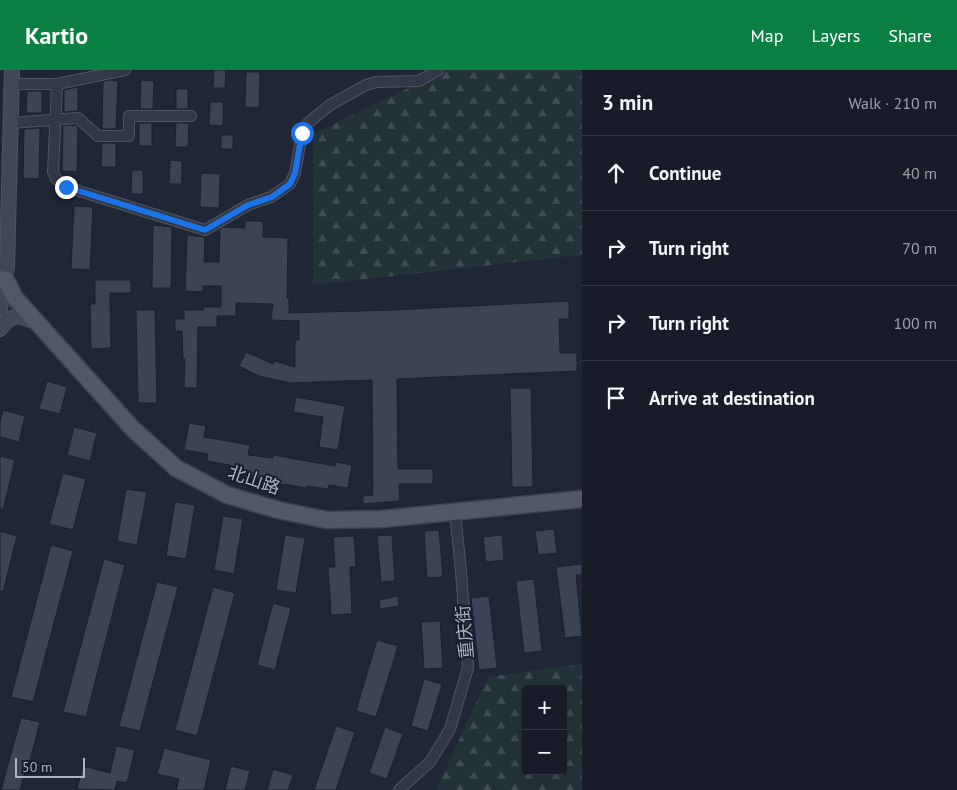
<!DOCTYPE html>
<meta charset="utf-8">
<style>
:root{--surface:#171c28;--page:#242934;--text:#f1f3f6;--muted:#9ea1a8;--line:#363a45;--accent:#0b8043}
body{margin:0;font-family:"PT Sans","Noto Sans SC",sans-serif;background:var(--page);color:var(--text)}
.controls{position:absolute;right:15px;bottom:15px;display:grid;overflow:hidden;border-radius:5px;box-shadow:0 5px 20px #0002}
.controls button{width:45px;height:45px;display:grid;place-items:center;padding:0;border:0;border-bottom:1px solid var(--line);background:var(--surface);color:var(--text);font:25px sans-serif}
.scale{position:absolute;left:15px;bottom:12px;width:70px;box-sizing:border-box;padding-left:5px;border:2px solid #acb2c3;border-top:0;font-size:14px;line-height:18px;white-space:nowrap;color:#acb2c3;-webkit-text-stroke:4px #181e2a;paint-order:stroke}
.stop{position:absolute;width:15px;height:15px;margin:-11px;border:4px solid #1a73e8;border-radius:50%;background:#fff}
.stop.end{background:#1a73e8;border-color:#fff;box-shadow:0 1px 5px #0008}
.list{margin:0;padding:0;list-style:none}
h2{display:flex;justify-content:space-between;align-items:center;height:65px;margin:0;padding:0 20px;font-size:21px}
h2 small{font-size:16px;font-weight:400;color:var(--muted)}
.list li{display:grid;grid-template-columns:32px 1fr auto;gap:15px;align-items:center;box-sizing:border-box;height:75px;padding:0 20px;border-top:1px solid var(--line)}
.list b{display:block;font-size:19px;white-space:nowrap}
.list em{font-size:16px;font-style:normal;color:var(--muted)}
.icon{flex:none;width:28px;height:28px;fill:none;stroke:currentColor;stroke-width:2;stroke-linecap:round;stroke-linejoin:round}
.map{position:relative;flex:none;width:582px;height:720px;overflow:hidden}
header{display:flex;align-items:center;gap:30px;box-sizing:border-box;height:70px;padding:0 25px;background:var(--accent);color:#fff}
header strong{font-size:24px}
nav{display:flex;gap:28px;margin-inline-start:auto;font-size:18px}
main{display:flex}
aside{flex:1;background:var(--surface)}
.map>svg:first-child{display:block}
.forest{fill:url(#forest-firs);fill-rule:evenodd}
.building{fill:#3b4356;stroke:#1a202c}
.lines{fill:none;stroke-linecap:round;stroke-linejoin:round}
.street-casing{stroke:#505564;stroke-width:12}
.secondary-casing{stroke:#505564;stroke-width:16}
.primary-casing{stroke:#3c414f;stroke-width:19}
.street{stroke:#333846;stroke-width:10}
.secondary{stroke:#414759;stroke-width:14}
.primary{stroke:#505766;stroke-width:16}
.route{stroke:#1a73e8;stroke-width:6}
.labels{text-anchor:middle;stroke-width:4;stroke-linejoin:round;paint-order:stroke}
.street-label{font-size:18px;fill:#acb2c3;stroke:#181e2a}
</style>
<header>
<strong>Kartio</strong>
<nav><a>Map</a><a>Layers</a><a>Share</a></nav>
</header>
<main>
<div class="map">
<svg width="582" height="720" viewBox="0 0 582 720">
<defs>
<pattern id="forest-firs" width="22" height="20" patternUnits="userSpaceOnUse" patternTransform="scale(1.25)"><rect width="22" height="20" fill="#223337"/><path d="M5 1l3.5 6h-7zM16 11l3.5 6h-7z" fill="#3f4e52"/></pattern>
</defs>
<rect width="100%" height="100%" fill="#1f2635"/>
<g class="forest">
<path d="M446,0H582V185L313,215V64Z"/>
<path d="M582,594V720H436L488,607ZM526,619H563V701H526Z"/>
</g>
<g class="building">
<path d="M214,0H226L225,18H213Z"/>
<path d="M246,2H260L259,38L245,37Z"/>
<path d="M109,10L118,11L116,59H102L103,12Z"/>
<path d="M141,10L154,11L153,39H140Z"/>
<path d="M78,17V41L64,42V20Z"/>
<rect x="176" y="19" width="12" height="20"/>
<path d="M27,21H42V43H26Z"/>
<path d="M210,32H223V56L209,55Z"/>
<rect x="139" y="53" width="13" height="23"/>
<path d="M176,53H189L188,77H175Z"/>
<path d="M76,55L78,58L77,102L62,101L63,56Z"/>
<path d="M40,58L39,109L23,108L24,59Z"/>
<rect x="221" y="65" width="12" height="14"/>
<path d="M102,73H116V97H101Z"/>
<path d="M170,90L182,91V114H169Z"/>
<path d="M132,100H143V124H131Z"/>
<path d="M201,103L220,104L219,138L200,137Z"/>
<path d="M74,136L93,137L90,200L71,199Z"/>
<path d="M245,151H263V167L288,168L287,228H289V243L393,240L569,231V249H559L560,283H577V301L397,309L398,399H433V414H399L400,431L363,434V426L373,425L372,310L290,313L259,306L239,296L246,282L273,294L274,291L295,297V270H299V251L271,250L273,234L236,233V246H217V257H198L197,318H184L185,289H183L182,261H175V249H184V240H203V237H221V216H203V222L185,221L187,165L205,167L204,192H219L220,159L223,157L245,158Z"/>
<path d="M153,155L172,157L171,218H152Z"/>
<path d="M95,210H131V223H110L111,278L91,279L90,234H95Z"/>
<path d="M136,240H155L157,333H138Z"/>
<path d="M47,311L67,317L60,344L39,339Z"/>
<path d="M510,318H531L533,417H512Z"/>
<path d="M296,327L345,336L338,380L319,377L323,347L293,342Z"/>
<path d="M3,340L25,346L19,372L0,367V353Z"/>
<path d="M189,353L206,356L204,367L250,375L248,385L273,388V385L335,396L336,392L352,395L348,418L329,415L328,419L307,416V418L284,414L283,415L250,408L251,405L229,400L230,395L207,391L208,384L184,380Z"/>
<path d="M74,357L97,363L90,391L67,385Z"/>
<path d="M0,386L15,390L3,440L0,439Z"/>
<path d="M63,403L86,409L73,460L49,454Z"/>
<path d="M126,419L147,422L137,475L117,471Z"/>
<path d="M175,432L195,435L186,489L166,486Z"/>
<path d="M223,446L243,449L234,504L214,500Z"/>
<path d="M554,459L557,483L538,485L535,461Z"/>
<path d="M439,460L443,507L427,508L424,461Z"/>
<path d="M0,461L17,466L3,522L0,521Z"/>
<path d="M285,465L305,468L296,523L276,520Z"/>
<path d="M392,465L395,511L381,512L377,466Z"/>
<path d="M502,465L504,490L486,492L483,467Z"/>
<path d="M354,466L356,497H350L352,544L331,545L328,497H335L333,467Z"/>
<path d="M51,475L73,481L33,632L11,627Z"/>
<path d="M104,489L125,495L86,647L63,642Z"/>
<path d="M582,494V505H576L582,566L565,568L556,497Z"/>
<path d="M534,509L542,581L524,583L516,511Z"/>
<path d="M157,512L178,517L140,661L119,656Z"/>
<path d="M213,517L235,523L197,666L175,660Z"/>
<path d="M398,526L399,536L380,539L379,530Z"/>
<path d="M489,526L497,598L479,600L471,528Z"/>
<path d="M273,533L291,538L275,600L257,595Z"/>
<path d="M440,551L443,598L424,599L421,552Z"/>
<path d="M377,570L398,576L376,647L356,641Z"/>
<path d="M424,609L442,614L428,661L411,656Z"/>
<path d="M21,648L40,652L29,694L27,693L20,720H1Z"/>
<path d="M336,656L355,662L336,720H314Z"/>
<path d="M385,657L403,664L387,709L369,703Z"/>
<path d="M116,676L135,680L127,713L117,711L115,720L77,719L83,696L110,703Z"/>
<path d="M164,678L211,690L204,720H176L179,709L157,704Z"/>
<path d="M231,696L250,701L245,720H225Z"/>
<path d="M273,699L293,705L288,720H267Z"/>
</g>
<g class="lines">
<defs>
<g id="street">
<path d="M12,14H57L125,0"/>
<path d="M57,14L53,102L56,109L66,117L205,160L248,135L271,127L290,114L295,103L302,63L308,53L330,35L366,15L376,12L419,11L438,0"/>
<path d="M11,53L78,48L98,66H129V46H191"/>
<path d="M399,720L430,692L450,659L468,598L461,501L455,442"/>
</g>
<g id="secondary">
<path d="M0,239L7,197L12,0"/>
<path d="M0,259C12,242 20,245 37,253"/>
</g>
<path id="primary" d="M0,209L6,210L15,228L133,359L176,398L227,425L278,440L327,450L382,449L582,429"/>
</defs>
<use href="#street" class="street-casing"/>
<use href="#secondary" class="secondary-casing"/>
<use href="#primary" class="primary-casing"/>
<use href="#street" class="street"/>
<use href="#secondary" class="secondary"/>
<use href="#primary" class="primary"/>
</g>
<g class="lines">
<path class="route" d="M66,117L205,160L248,135L272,127L290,114L295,103L302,63"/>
</g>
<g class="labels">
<g class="street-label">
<text transform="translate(254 410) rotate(19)" y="6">北山路</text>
<text transform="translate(465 562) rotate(-95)" y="6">重庆街</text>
</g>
</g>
</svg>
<div class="controls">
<button>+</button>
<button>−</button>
</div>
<div class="scale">50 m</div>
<div class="stop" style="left:302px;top:63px"></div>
<div class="stop end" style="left:66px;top:117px"></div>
</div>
<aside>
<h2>3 min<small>Walk · 210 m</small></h2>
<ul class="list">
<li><svg class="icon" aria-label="ahead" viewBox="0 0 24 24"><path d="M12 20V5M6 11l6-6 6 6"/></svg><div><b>Continue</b></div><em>40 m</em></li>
<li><svg class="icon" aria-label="right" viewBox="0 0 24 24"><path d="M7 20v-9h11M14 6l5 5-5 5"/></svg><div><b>Turn right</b></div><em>70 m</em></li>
<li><svg class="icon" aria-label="right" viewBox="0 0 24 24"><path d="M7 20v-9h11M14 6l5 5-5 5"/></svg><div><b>Turn right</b></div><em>100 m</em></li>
<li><svg class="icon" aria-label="arrive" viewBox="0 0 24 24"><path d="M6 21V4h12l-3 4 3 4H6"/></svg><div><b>Arrive at destination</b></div></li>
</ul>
</aside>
</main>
